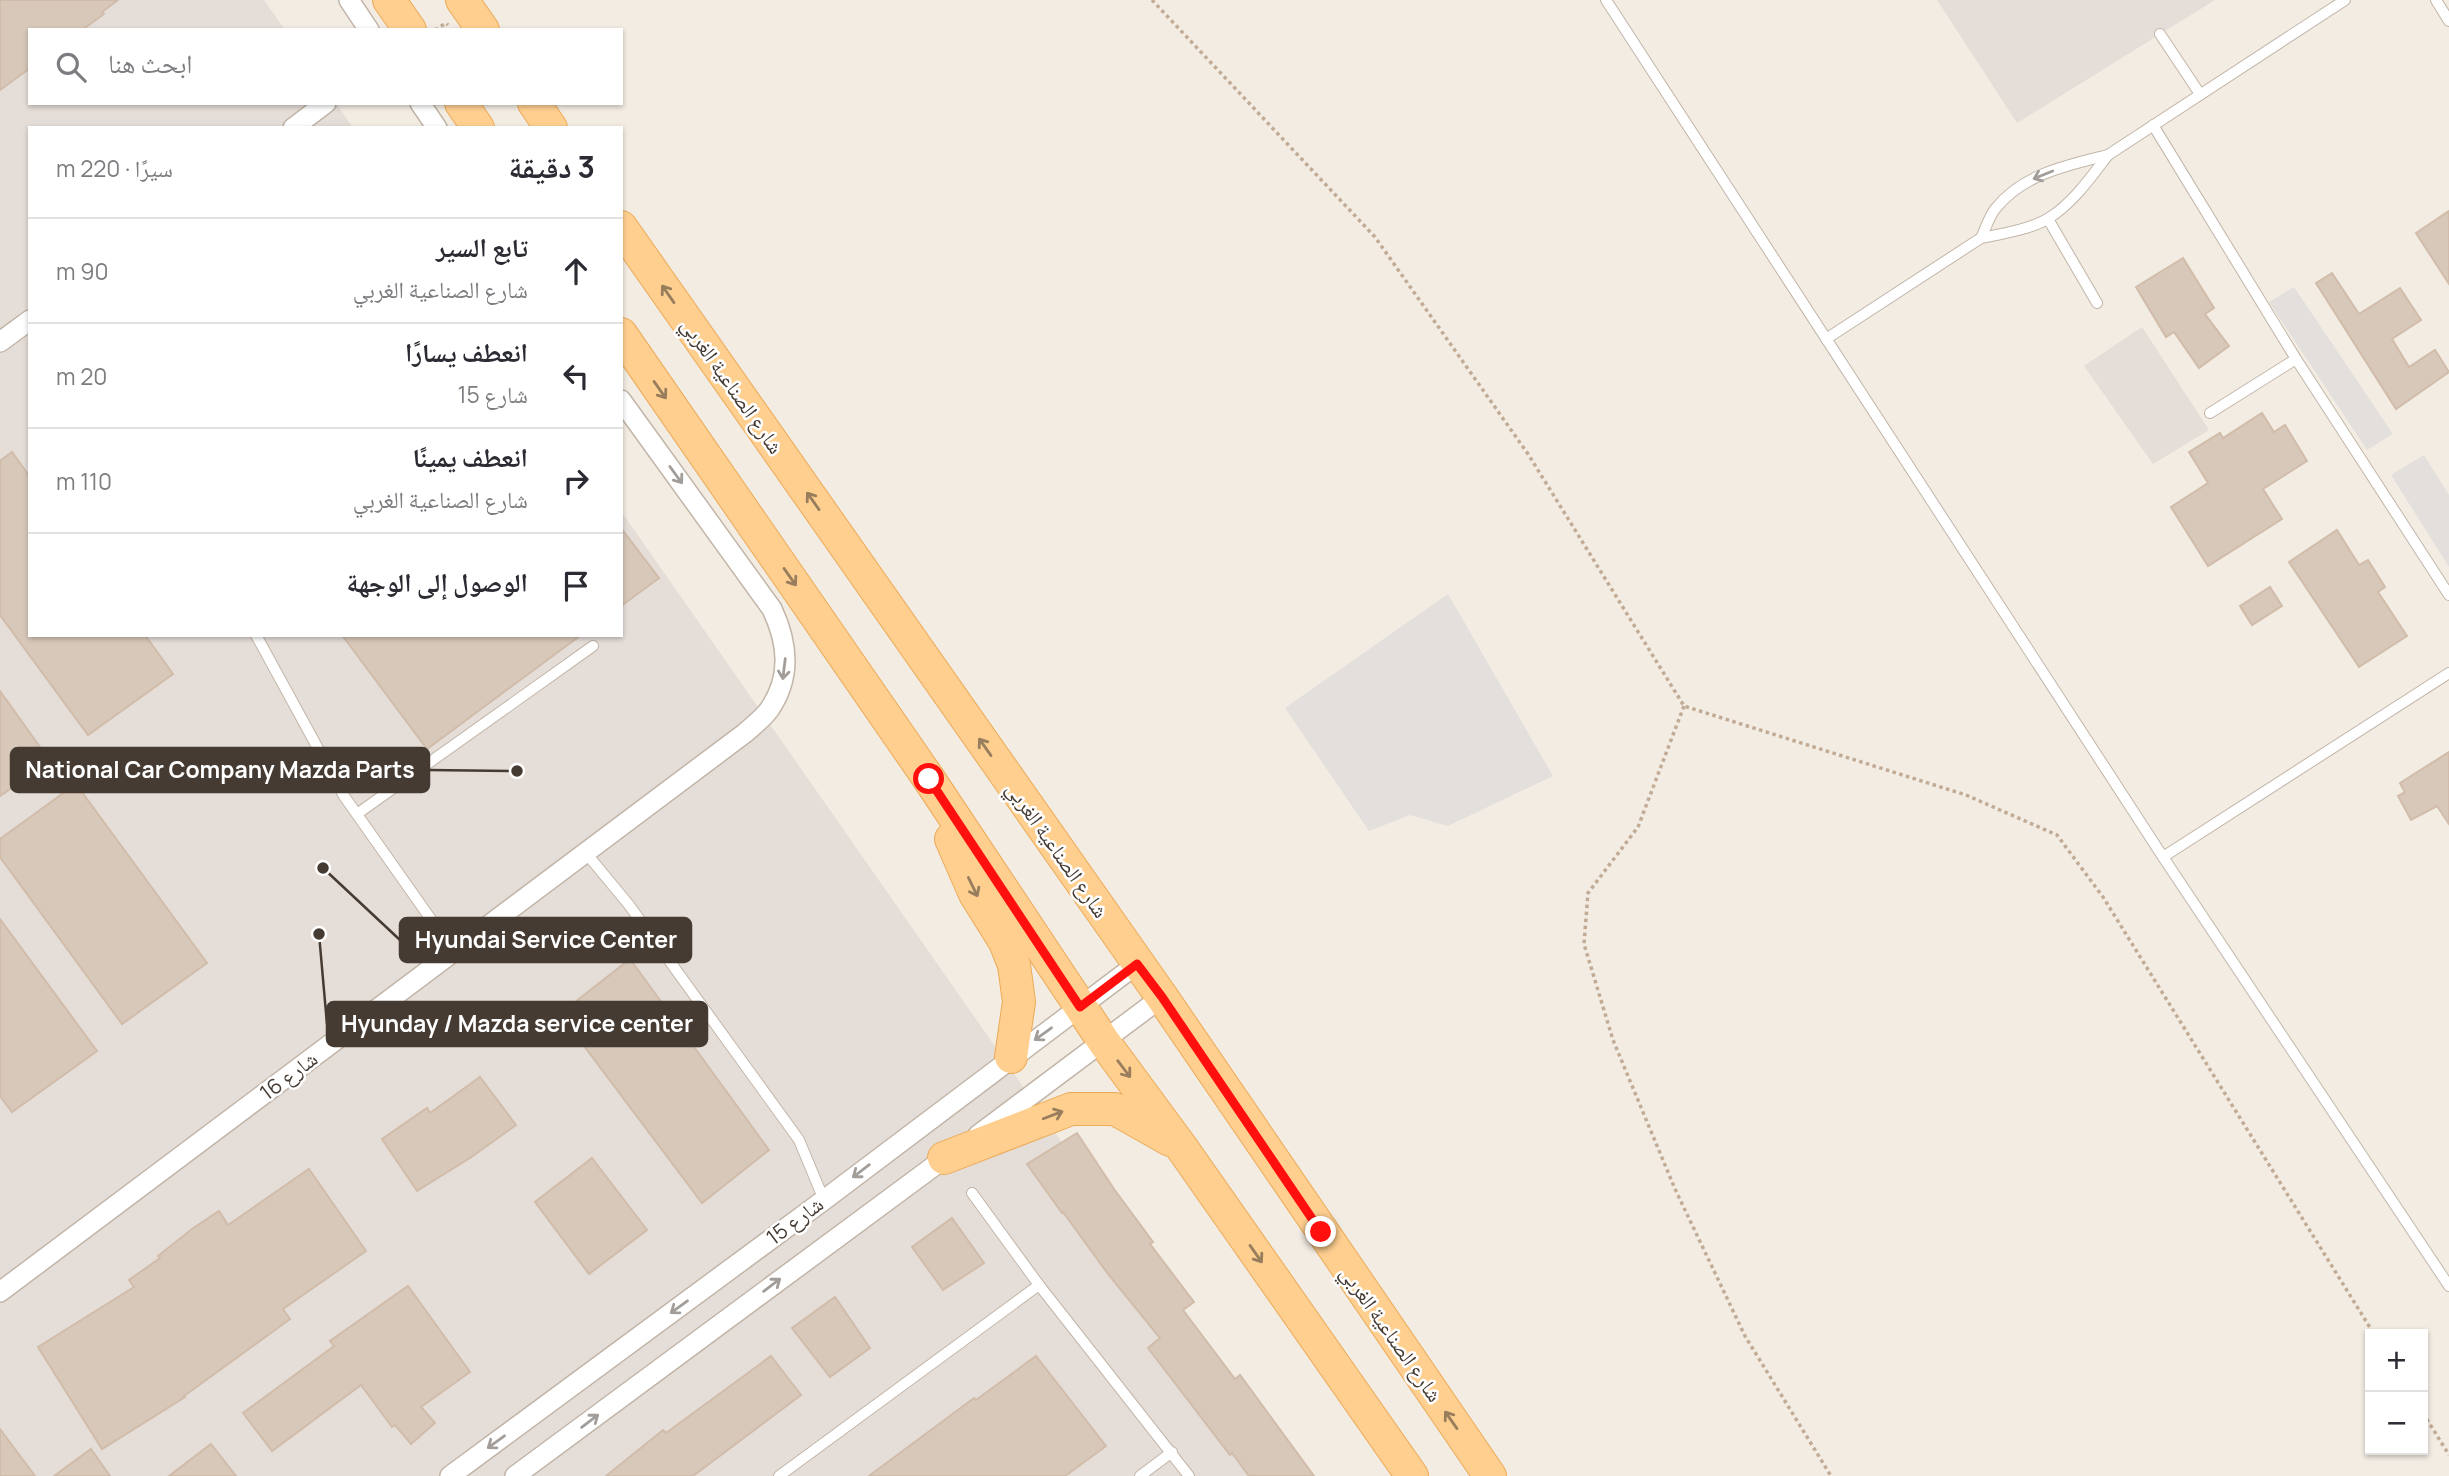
<!DOCTYPE html>
<html lang="ar">
<meta charset="utf-8">
<style>
:root{--surface:#fff;--page:#f7f7f7;--text:#2b2b33;--muted:#7c7c81;--line:#e1e1e2}
body{margin:0;font-family:Manrope,"Noto Naskh Arabic",sans-serif;background:var(--page);color:var(--text);direction:rtl}
.controls{position:absolute;right:21px;bottom:21px;display:grid;overflow:hidden;border-radius:0px;box-shadow:0 2px 5px #0004}
.controls button{width:63px;height:63px;display:grid;place-items:center;padding:0;border:0;border-bottom:2px solid var(--line);background:var(--surface);color:var(--text);font:35px sans-serif}
.stop{position:absolute;width:21px;height:21px;margin:-16px;border:5px solid #ff0f0e;border-radius:50%;background:#fff}
.stop.end{background:#ff0f0e;border-color:#fff;box-shadow:0 2px 7px #0008}
.list{margin:0;padding:0;list-style:none}
h2{display:flex;justify-content:space-between;align-items:center;height:91px;margin:0;padding:0 28px;font-size:30px}
h2 small{font-size:23px;font-weight:400;color:var(--muted)}
.list li{display:grid;grid-template-columns:46px 1fr auto;gap:21px;align-items:center;box-sizing:border-box;height:105px;padding:0 28px;border-top:2px solid var(--line)}
.list b{display:block;font-size:26px;white-space:nowrap}
.list p{margin:0;font-size:23px;white-space:nowrap;color:var(--muted)}
.list em{font-size:23px;font-style:normal;color:var(--muted)}
.icon{flex:none;width:38px;height:38px;fill:none;stroke:currentColor;stroke-width:2;stroke-linecap:round;stroke-linejoin:round}
.map{position:relative;flex:none;width:2449px;height:1476px;overflow:hidden;direction:ltr}
.search{position:absolute;background:var(--surface);box-shadow:0 2px 5px #0004;left:28px;top:28px;width:595px;height:77px;display:flex;align-items:center;gap:18px;box-sizing:border-box;padding:0 24px;border-radius:0px;color:var(--muted);font-size:26px}
.panel{position:absolute;background:var(--surface);box-shadow:0 2px 5px #0004;left:28px;top:126px;width:595px;height:511px;border-radius:0px;direction:rtl}
.map>svg:first-child{display:block}
.industrial{fill:#e5ddd8}
.parking{fill:#e3dfdc}
.building{fill:#d8c8ba;stroke:#d1bcaa;stroke-width:2}
.lines{fill:none;stroke-linecap:round;stroke-linejoin:round}
.lane-casing{stroke:#c2b5a8;stroke-width:12}
.street-casing{stroke:#c2b5a8;stroke-width:22}
.primary-casing{stroke:#ecaa57;stroke-width:34}
.path{stroke:#c2ab95;stroke-width:3.5;stroke-dasharray:3.5 3.5;stroke-linecap:butt}
.lane{stroke:#fff;stroke-width:10}
.street{stroke:#fff;stroke-width:19}
.primary{stroke:#ffcf90;stroke-width:32}
.oneway{stroke:#a29d99}
.oneway2{stroke:#997e5d}
.route{stroke:#ff0f0e;stroke-width:9}
.labels{text-anchor:middle;stroke-width:5;stroke-linejoin:round;paint-order:stroke}
.street-label{font-size:21px;fill:#453b33;stroke:#fff}
.leader{fill:none;stroke:#453b33;stroke-width:2.5}
.callout-dot{fill:#453b33;stroke:#fff;stroke-width:2.5}
.callout{fill:#453b33;stroke:#453b33;stroke-width:2.5}
.callout-label{font-size:23px;text-anchor:middle;font-weight:bold;fill:#fff}
</style>
<div class="map">
<svg width="2449" height="1476" viewBox="0 0 2449 1476">
<rect width="100%" height="100%" fill="#f3ece3"/>
<g class="industrial">
<path d="M0,0H264L285,30H30V103H336L353,128H30V635H621V511L1295,1476H0Z"/>
<path d="M1937,0H2215L2017,123Z"/>
<path d="M2142,327L2209,430L2153,464L2084,366Z"/>
</g>
<g class="parking">
<path d="M2294,287L2393,434L2367,450L2269,302Z"/>
<path d="M2424,455L2449,495V567L2391,475Z"/>
<path d="M1448,594L1553,776L1448,826L1410,815L1369,831L1285,708Z"/>
</g>
<g class="building">
<path d="M0,0H118L102,12L104,14L82,30H30V68L0,90Z"/>
<path d="M2449,211V284L2416,233Z"/>
<path d="M2183,258L2214,308L2205,314L2229,346L2199,368L2174,332L2166,337L2136,287Z"/>
<path d="M2332,273L2359,314L2400,288L2421,320L2392,339L2409,367L2435,350L2449,372L2396,409L2316,283Z"/>
<path d="M2262,413L2274,432L2285,425L2307,461L2263,489L2282,519L2208,566L2171,507L2208,483L2189,452L2220,433L2223,438Z"/>
<path d="M12,452L30,477V635H145L173,674L88,735L0,615V461Z"/>
<path d="M621,528L659,578L621,606Z"/>
<path d="M2337,530L2359,565L2368,560L2385,587L2378,592L2407,636L2359,667L2289,562Z"/>
<path d="M2270,587L2282,606L2252,625L2240,606Z"/>
<path d="M342,635H581L427,749Z"/>
<path d="M0,691L50,761L0,796Z"/>
<path d="M2449,752V824L2437,806L2411,820L2398,796L2405,792L2400,783Z"/>
<path d="M76,784L207,963L122,1024L0,857V839Z"/>
<path d="M0,919L97,1051L12,1112L0,1096Z"/>
<path d="M630,959L769,1150L702,1203L560,1014Z"/>
<path d="M480,1077L516,1125L470,1158L417,1191L382,1139L427,1108L430,1113Z"/>
<path d="M1077,1133L1114,1189L1153,1242L1150,1244L1194,1302L1183,1310L1235,1379L1240,1375L1314,1476H1249L1232,1453L1230,1455L1148,1348L1160,1338L1108,1274L1063,1212L1062,1213L1027,1164Z"/>
<path d="M592,1158L647,1230L589,1274L535,1202Z"/>
<path d="M309,1169L366,1251L283,1309L290,1319L184,1396L185,1397L102,1449L38,1347L134,1287L129,1280L160,1258L158,1256L192,1229L219,1211L228,1225Z"/>
<path d="M952,1218L984,1263L943,1290L912,1247Z"/>
<path d="M408,1286L470,1372L421,1407L435,1423L411,1444L395,1425L392,1427L361,1385L272,1451L243,1413L334,1346L330,1341Z"/>
<path d="M835,1297L870,1348L830,1377L792,1328Z"/>
<path d="M771,1356L801,1395L693,1476H606L663,1430L666,1433Z"/>
<path d="M1036,1356L1106,1446L1065,1476H869L974,1398L976,1400Z"/>
<path d="M0,1429L35,1476H0Z"/>
<path d="M211,1444L236,1476H169Z"/>
<path d="M91,1449L110,1476H54Z"/>
</g>
<g class="lines">
<defs>
<g id="lane">
<path d="M1606,0L2163,857L2449,1286"/>
<path d="M2436,0L2449,21"/>
<path d="M2160,34L2200,94"/>
<path d="M2153,125L2296,359L2449,595"/>
<path d="M2048,219L2097,303"/>
<path d="M1981,238C1986,228 1989,216 1996,208C2023,174 2068,165 2108,155"/>
<path d="M1826,339L1981,238C2001,234 2032,229 2049,218C2073,203 2091,177 2108,155L2345,0"/>
<path d="M2210,413L2296,359"/>
<path d="M256,635L344,796L454,952"/>
<path d="M357,814L593,646"/>
<path d="M586,853L629,905L799,1140L824,1200"/>
<path d="M2163,857L2449,673"/>
<path d="M972,1193L1039,1285L1189,1476"/>
<path d="M779,1476L1039,1285"/>
<path d="M1140,1476L1172,1452"/>
</g>
<g id="street">
<path d="M349,0L369,30"/>
<path d="M420,103L437,128"/>
<path d="M293,128L326,103"/>
<path d="M0,342L30,320"/>
<path d="M978,1135L1162,997"/>
<path d="M0,1292L745,733C753,726 763,718 769,710C792,677 788,643 772,609L621,400"/>
<path d="M450,1476L824,1200L1137,964"/>
<path d="M515,1476L953,1152"/>
</g>
<g id="primary">
<path d="M389,0L410,30"/>
<path d="M462,0L483,30"/>
<path d="M461,103L478,128"/>
<path d="M534,103L551,128"/>
<path d="M621,227L1162,997L1490,1476"/>
<path d="M621,334L929,779L1104,1042L1182,1148L1412,1476"/>
<path d="M951,839L975,894L1005,942L1014,965L1019,1002L1011,1057"/>
<path d="M944,1158L1071,1109H1115L1170,1140"/>
</g>
</defs>
<use href="#lane" class="lane-casing"/>
<use href="#street" class="street-casing"/>
<use href="#primary" class="primary-casing"/>
<g class="path">
<path d="M1152,0L1375,237L1528,454L1684,706L1966,795L2057,835L2103,897L2374,1334"/>
<path d="M435,30L446,23L448,25"/>
<path d="M1684,706L1638,827L1588,893L1584,944L1613,1040L1675,1189L1745,1336L1831,1476"/>
<path d="M2423,1413L2449,1455"/>
</g>
<use href="#lane" class="lane"/>
<use href="#street" class="street"/>
<use href="#primary" class="primary"/>
</g>
<defs><path id="oneway-shaft" d="M-6 0H5M1.5-3L5.5 0L1.5 3" fill="none" stroke-width="1.6" stroke-linecap="round" stroke-linejoin="round" transform="scale(1.75)"/></defs>
<g class="oneway">
<use href="#oneway-shaft" transform="translate(2043 175) rotate(158)"/>
<use href="#oneway-shaft" transform="translate(676 475) rotate(54)"/>
<use href="#oneway-shaft" transform="translate(784 669) rotate(97)"/>
<use href="#oneway-shaft" transform="translate(1043 1034) rotate(144)"/>
<use href="#oneway-shaft" transform="translate(861 1171) rotate(143)"/>
<use href="#oneway-shaft" transform="translate(772 1285) rotate(-37)"/>
<use href="#oneway-shaft" transform="translate(679 1307) rotate(144)"/>
<use href="#oneway-shaft" transform="translate(590 1421) rotate(-37)"/>
<use href="#oneway-shaft" transform="translate(496 1442) rotate(144)"/>
</g>
<g class="oneway2">
<use href="#oneway-shaft" transform="translate(668 294) rotate(-125)"/>
<use href="#oneway-shaft" transform="translate(660 390) rotate(55)"/>
<use href="#oneway-shaft" transform="translate(813 501) rotate(-125)"/>
<use href="#oneway-shaft" transform="translate(790 577) rotate(55)"/>
<use href="#oneway-shaft" transform="translate(985 747) rotate(-125)"/>
<use href="#oneway-shaft" transform="translate(973 887) rotate(64)"/>
<use href="#oneway-shaft" transform="translate(1124 1069) rotate(53)"/>
<use href="#oneway-shaft" transform="translate(1053 1115) rotate(-21)"/>
<use href="#oneway-shaft" transform="translate(1256 1254) rotate(55)"/>
<use href="#oneway-shaft" transform="translate(1451 1420) rotate(-125)"/>
</g>
<g class="lines">
<path class="route" d="M929,779L1080,1007L1137,964L1162,997L1321,1232"/>
</g>
<g class="labels">
<g class="street-label">
<text transform="translate(732 386) rotate(55)" y="7">شارع الصناعية الغربي</text>
<text transform="translate(1057 850) rotate(55)" y="7">شارع الصناعية الغربي</text>
<text transform="translate(289 1076) rotate(-37)" y="7">شارع 16</text>
<text transform="translate(795 1221) rotate(-37)" y="7">شارع 15</text>
<text transform="translate(1391 1334) rotate(55)" y="7">شارع الصناعية الغربي</text>
</g>
</g>
<path class="leader" d="M517 771L429 770M323 868L400 940M319 934L327 1024"/>
<g class="callout-dot">
<circle cx="517" cy="771" r="7"/>
<circle cx="323" cy="868" r="7"/>
<circle cx="319" cy="934" r="7"/>
</g>
<g class="callout">
<rect x="11" y="748" width="418" height="44" rx="7"/>
<rect x="400" y="918" width="291" height="44" rx="7"/>
<rect x="327" y="1002" width="380" height="44" rx="7"/>
</g>
<g class="callout-label">
<text x="220" y="778">National Car Company Mazda Parts</text>
<text x="546" y="948">Hyundai Service Center</text>
<text x="517" y="1032">Hyunday / Mazda service center</text>
</g>
</svg>
<div class="controls">
<button>+</button>
<button>−</button>
</div>
<div class="stop" style="left:929px;top:779px"></div>
<div class="stop end" style="left:1321px;top:1232px"></div>
<div class="search"><svg class="icon" aria-label="search" viewBox="0 0 24 24"><circle cx="10" cy="10" r="6"/><path d="M15 15l6 6"/></svg>ابحث هنا</div>
<section class="panel">
<h2>3 دقيقة<small>سيرًا · 220 m</small></h2>
<ul class="list">
<li><svg class="icon" aria-label="ahead" viewBox="0 0 24 24"><path d="M12 20V5M6 11l6-6 6 6"/></svg><div><b>تابع السير</b><p>شارع الصناعية الغربي</p></div><em>90 m</em></li>
<li><svg class="icon" aria-label="left" viewBox="0 0 24 24"><path d="M17 20v-9H6M10 6l-5 5 5 5"/></svg><div><b>انعطف يسارًا</b><p>شارع 15</p></div><em>20 m</em></li>
<li><svg class="icon" aria-label="right" viewBox="0 0 24 24"><path d="M7 20v-9h11M14 6l5 5-5 5"/></svg><div><b>انعطف يمينًا</b><p>شارع الصناعية الغربي</p></div><em>110 m</em></li>
<li><svg class="icon" aria-label="arrive" viewBox="0 0 24 24"><path d="M6 21V4h12l-3 4 3 4H6"/></svg><div><b>الوصول إلى الوجهة</b></div></li>
</ul>
</section>
</div>
